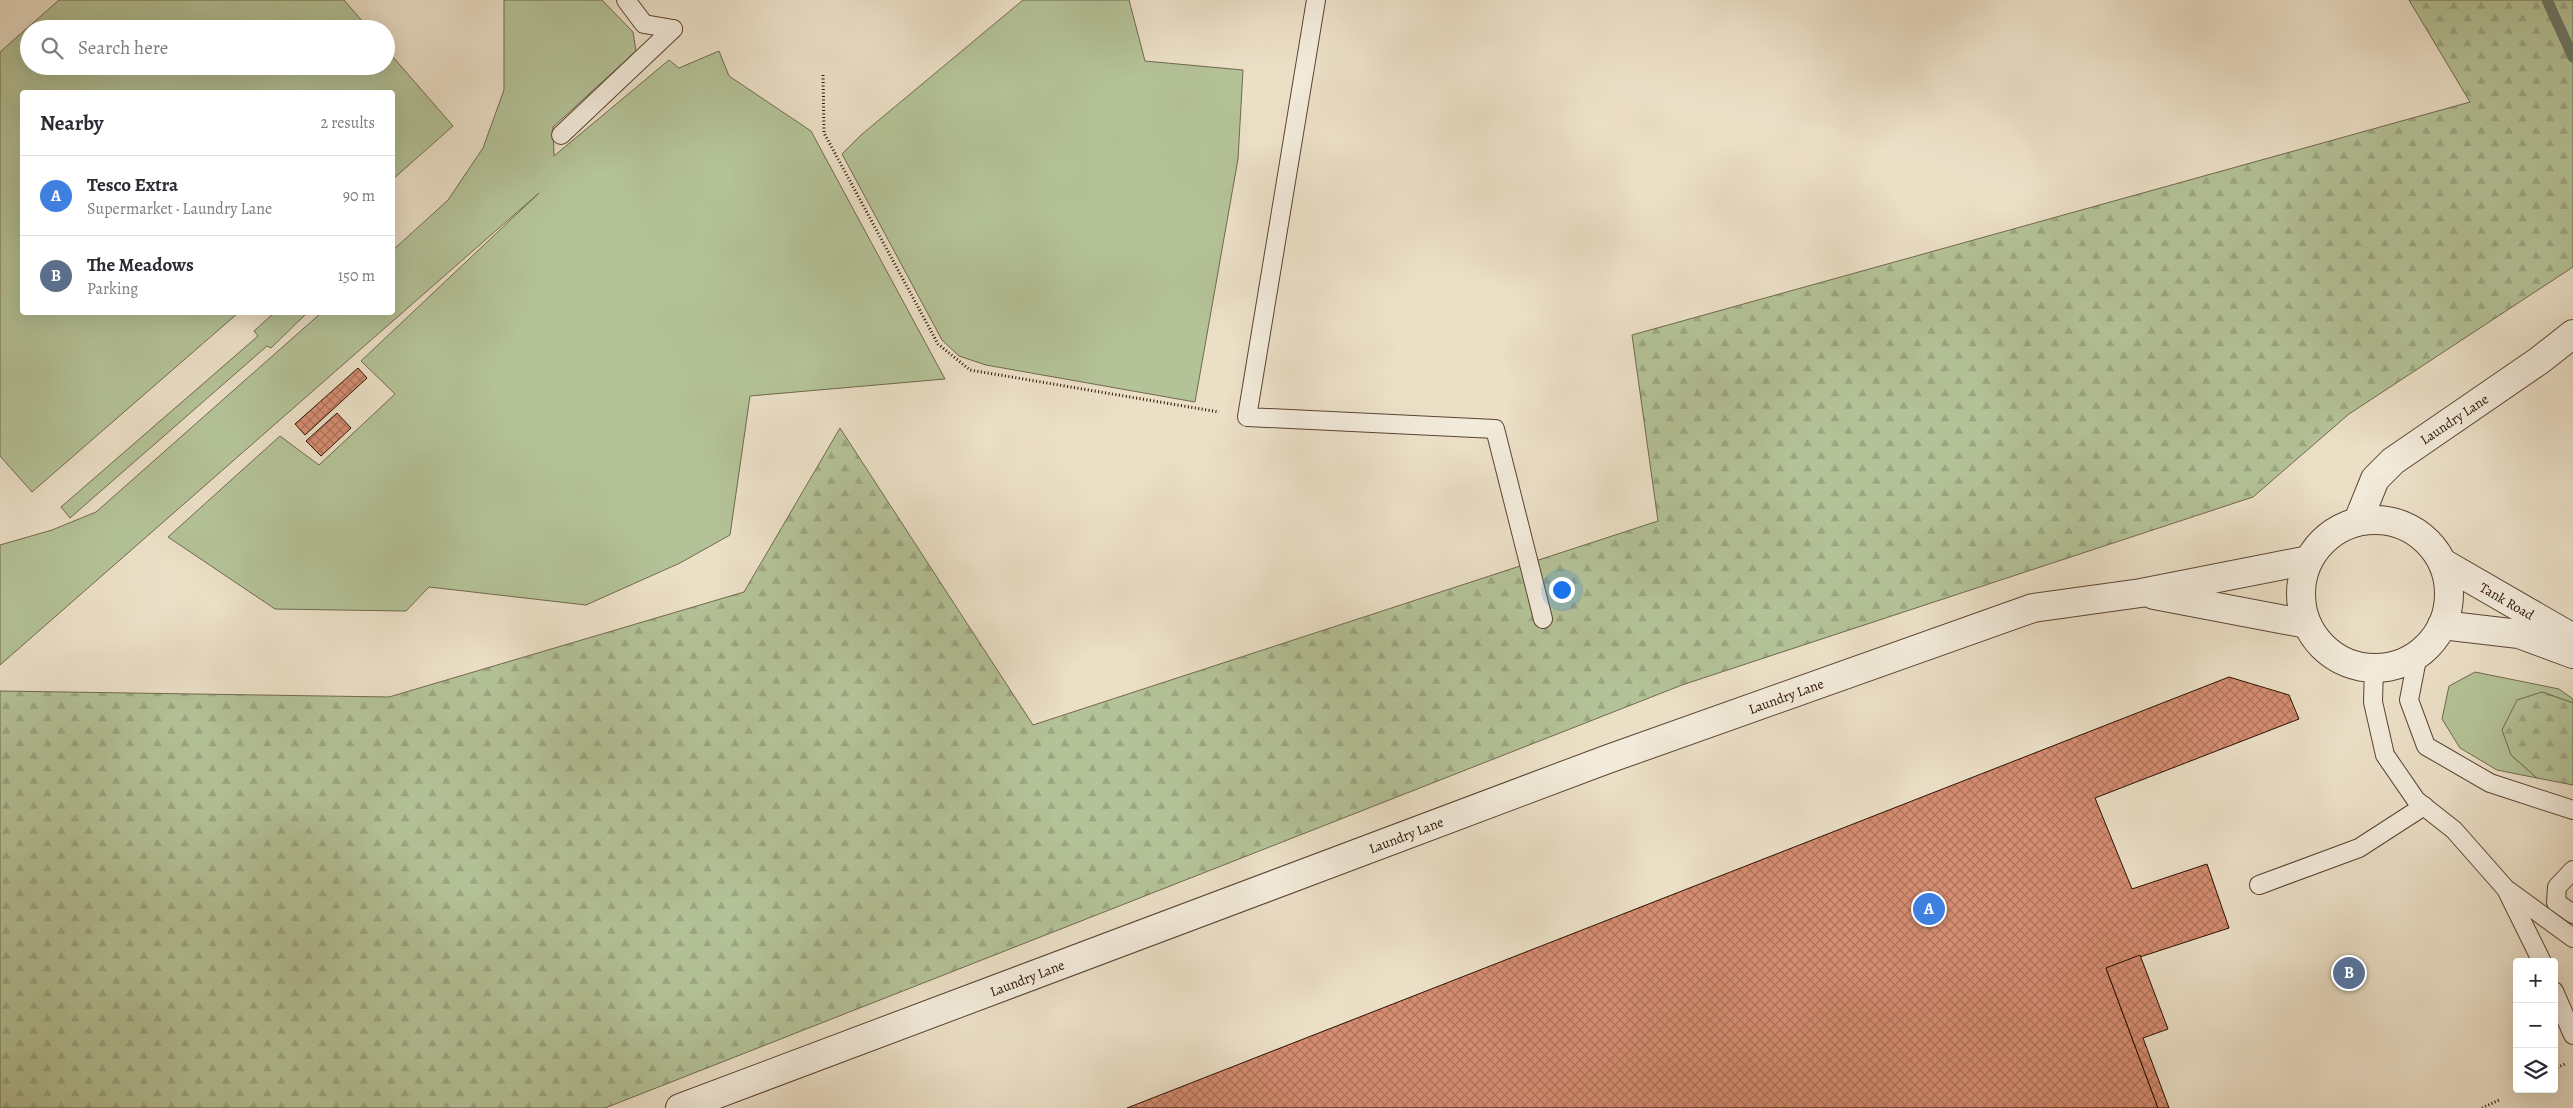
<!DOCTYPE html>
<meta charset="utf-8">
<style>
:root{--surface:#fff;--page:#f7f7f7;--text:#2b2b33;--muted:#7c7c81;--line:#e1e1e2;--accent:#8f2418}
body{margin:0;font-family:Alegreya,serif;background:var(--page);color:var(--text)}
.controls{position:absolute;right:15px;bottom:15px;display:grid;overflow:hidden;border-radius:5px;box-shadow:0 5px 20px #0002}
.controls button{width:45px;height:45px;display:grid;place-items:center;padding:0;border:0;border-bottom:1px solid var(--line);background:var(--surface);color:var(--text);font:25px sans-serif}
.you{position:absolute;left:1561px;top:589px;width:18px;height:18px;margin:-12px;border:4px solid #fff;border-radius:50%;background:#1a73e8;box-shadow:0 0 0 8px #1a73e833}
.badge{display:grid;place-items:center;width:32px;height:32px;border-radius:50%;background:var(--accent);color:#fff;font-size:16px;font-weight:700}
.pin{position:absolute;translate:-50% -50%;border:2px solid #fff;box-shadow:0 1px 5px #0006}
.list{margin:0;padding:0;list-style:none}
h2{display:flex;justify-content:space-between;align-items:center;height:65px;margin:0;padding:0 20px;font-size:21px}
h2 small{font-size:16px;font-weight:400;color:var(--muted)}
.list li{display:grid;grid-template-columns:32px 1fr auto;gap:15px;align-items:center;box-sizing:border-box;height:80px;padding:0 20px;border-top:1px solid var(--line)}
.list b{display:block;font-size:19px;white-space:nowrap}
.list p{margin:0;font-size:16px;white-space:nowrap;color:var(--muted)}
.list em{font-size:16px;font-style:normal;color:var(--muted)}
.icon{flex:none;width:28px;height:28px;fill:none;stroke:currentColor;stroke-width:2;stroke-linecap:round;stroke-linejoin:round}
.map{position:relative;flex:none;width:2573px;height:1108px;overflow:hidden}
.search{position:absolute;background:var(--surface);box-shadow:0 5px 20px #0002;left:20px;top:20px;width:375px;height:55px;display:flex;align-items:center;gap:12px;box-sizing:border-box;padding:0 18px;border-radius:28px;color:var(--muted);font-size:19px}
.panel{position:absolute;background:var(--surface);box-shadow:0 5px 20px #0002;left:20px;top:90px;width:375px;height:225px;border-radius:5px}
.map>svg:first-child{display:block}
.green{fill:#b4c297;stroke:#70694c}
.forest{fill:url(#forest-firs);stroke:#70694c}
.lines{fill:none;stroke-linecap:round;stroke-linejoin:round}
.stream{stroke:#6d7868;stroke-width:11}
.building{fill:url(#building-cross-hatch);stroke:#2b1000}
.service-casing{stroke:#5b4432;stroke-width:20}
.tertiary-casing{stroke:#5b4432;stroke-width:30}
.path{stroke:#2b1000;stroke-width:3;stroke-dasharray:1 2.5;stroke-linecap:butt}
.service{stroke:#f2eada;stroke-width:18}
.tertiary{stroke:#f2eada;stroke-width:28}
.labels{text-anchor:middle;stroke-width:4.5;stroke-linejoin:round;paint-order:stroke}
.street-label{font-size:14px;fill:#2b1000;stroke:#f2eada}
</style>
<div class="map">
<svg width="2573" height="1108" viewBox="0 0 2573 1108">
<defs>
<pattern id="forest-firs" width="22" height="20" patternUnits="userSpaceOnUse" patternTransform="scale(1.25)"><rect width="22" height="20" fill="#b4c297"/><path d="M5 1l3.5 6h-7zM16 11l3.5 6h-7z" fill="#9ba680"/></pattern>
<pattern id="building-cross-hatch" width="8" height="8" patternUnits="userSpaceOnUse" patternTransform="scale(1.25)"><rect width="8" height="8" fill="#d68d72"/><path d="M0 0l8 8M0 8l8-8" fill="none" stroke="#ae725b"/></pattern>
</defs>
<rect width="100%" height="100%" fill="#ebdfc6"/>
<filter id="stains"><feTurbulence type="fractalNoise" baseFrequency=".004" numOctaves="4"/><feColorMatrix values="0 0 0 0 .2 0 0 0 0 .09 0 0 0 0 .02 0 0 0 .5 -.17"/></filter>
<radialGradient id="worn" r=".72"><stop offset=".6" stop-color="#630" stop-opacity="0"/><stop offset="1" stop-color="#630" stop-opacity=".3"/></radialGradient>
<g class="green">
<path d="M59,0H344L369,29H29V66H386V49L453,126L393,179L392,92H22V312L238,313L32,492L0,456V52Z"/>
<path d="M504,0H602L633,32L636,51L553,127L554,156L669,60L679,68L719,51L729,76L811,131L945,379L750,396L730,535L680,563L586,605L429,587L406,611L275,609L168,537L280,436L319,465L395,394L361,361L539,193L0,665V545L52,530L96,512L321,313L392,312L393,250L448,200L483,148L504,90Z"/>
<path d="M1023,0H1129L1145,61L1243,70L1238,159L1195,402L986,365L959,356L942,340L842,154L861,135Z"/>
<path d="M307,313L271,348L267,346L70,518L61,507L258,336L254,331L274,313Z"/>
<path d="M2475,672L2559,689L2573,699V703L2542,692L2511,755L2537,778L2497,770L2460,748L2442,719L2449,686Z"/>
</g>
<g class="forest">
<path d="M2409,0H2573V267L2349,414L2253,497L1682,685L605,1108H0V691L389,697L744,592L840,428L1033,725L1658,521L1632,335L2470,102Z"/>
<path d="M2542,692L2573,703V785L2537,778L2511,755L2502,730L2517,700Z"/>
</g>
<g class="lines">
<path class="stream" d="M2547,0L2573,57"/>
</g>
<g class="building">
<path d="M358,368L367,378L305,435L295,424Z"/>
<path d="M337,413L351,428L321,456L306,441Z"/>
<path d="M2229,677L2289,695L2299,719L2095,798L2132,889L2207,864L2229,928L2106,968L2158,1108H1127Z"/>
<path d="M2140,955L2168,1029L2143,1038L2169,1108H2158L2106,968Z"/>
</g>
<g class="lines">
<defs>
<g id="service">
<path d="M626,0L644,24L673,29"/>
<path d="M1316,0L1247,417L1495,429L1543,619"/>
<path d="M561,135L673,29"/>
<path d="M2418,654L2409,700L2426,746L2490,783L2573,810"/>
<path d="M2374,668L2373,702L2385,755L2416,800L2454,830L2506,889L2542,962"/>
<path d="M2573,870L2557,887L2556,902L2573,914"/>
<path d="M2259,885L2359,848L2424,806"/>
<path d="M2509,891L2573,938"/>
<path d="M2554,991L2573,1035"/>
</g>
<g id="tertiary">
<circle cx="2375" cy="594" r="74"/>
<path d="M2358,521L2375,479L2393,461L2540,360L2573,334"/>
<path d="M2443,563L2573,638"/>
<path d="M2154,595L2307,624"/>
<path d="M2442,625L2519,634L2573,654"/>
<path d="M680,1108L1608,759L2033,608L2141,593L2309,560"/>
</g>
</defs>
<use href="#service" class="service-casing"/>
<use href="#tertiary" class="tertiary-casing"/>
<g class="path">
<path d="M823,75L824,133L938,344L970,370L1219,412"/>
<path d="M2554,1069L2565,1064"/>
<path d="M2482,1108L2499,1100"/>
</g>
<use href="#service" class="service"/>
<use href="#tertiary" class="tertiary"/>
</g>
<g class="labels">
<g class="street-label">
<text transform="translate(2454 419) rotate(-34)" y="5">Laundry Lane</text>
<text transform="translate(2507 601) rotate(30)" y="5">Tank Road</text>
<text transform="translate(1786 696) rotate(-20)" y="5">Laundry Lane</text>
<text transform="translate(1406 835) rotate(-21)" y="5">Laundry Lane</text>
<text transform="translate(1027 978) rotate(-21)" y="5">Laundry Lane</text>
</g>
</g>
<rect width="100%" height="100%" filter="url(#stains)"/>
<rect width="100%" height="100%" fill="url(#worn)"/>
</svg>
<div class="controls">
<button>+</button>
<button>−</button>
<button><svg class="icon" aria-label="layers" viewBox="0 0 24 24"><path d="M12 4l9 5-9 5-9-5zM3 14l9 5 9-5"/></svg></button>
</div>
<div class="you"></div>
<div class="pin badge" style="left:1929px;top:909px;background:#3f7fe0">A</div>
<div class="pin badge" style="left:2349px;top:973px;background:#5c6f8a">B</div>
<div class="search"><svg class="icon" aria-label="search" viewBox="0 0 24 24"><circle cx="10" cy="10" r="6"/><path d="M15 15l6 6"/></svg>Search here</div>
<section class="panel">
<h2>Nearby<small>2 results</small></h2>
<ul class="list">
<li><span class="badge" style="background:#3f7fe0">A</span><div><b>Tesco Extra</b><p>Supermarket · Laundry Lane</p></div><em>90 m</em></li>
<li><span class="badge" style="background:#5c6f8a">B</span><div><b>The Meadows</b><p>Parking</p></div><em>150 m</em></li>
</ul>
</section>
</div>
